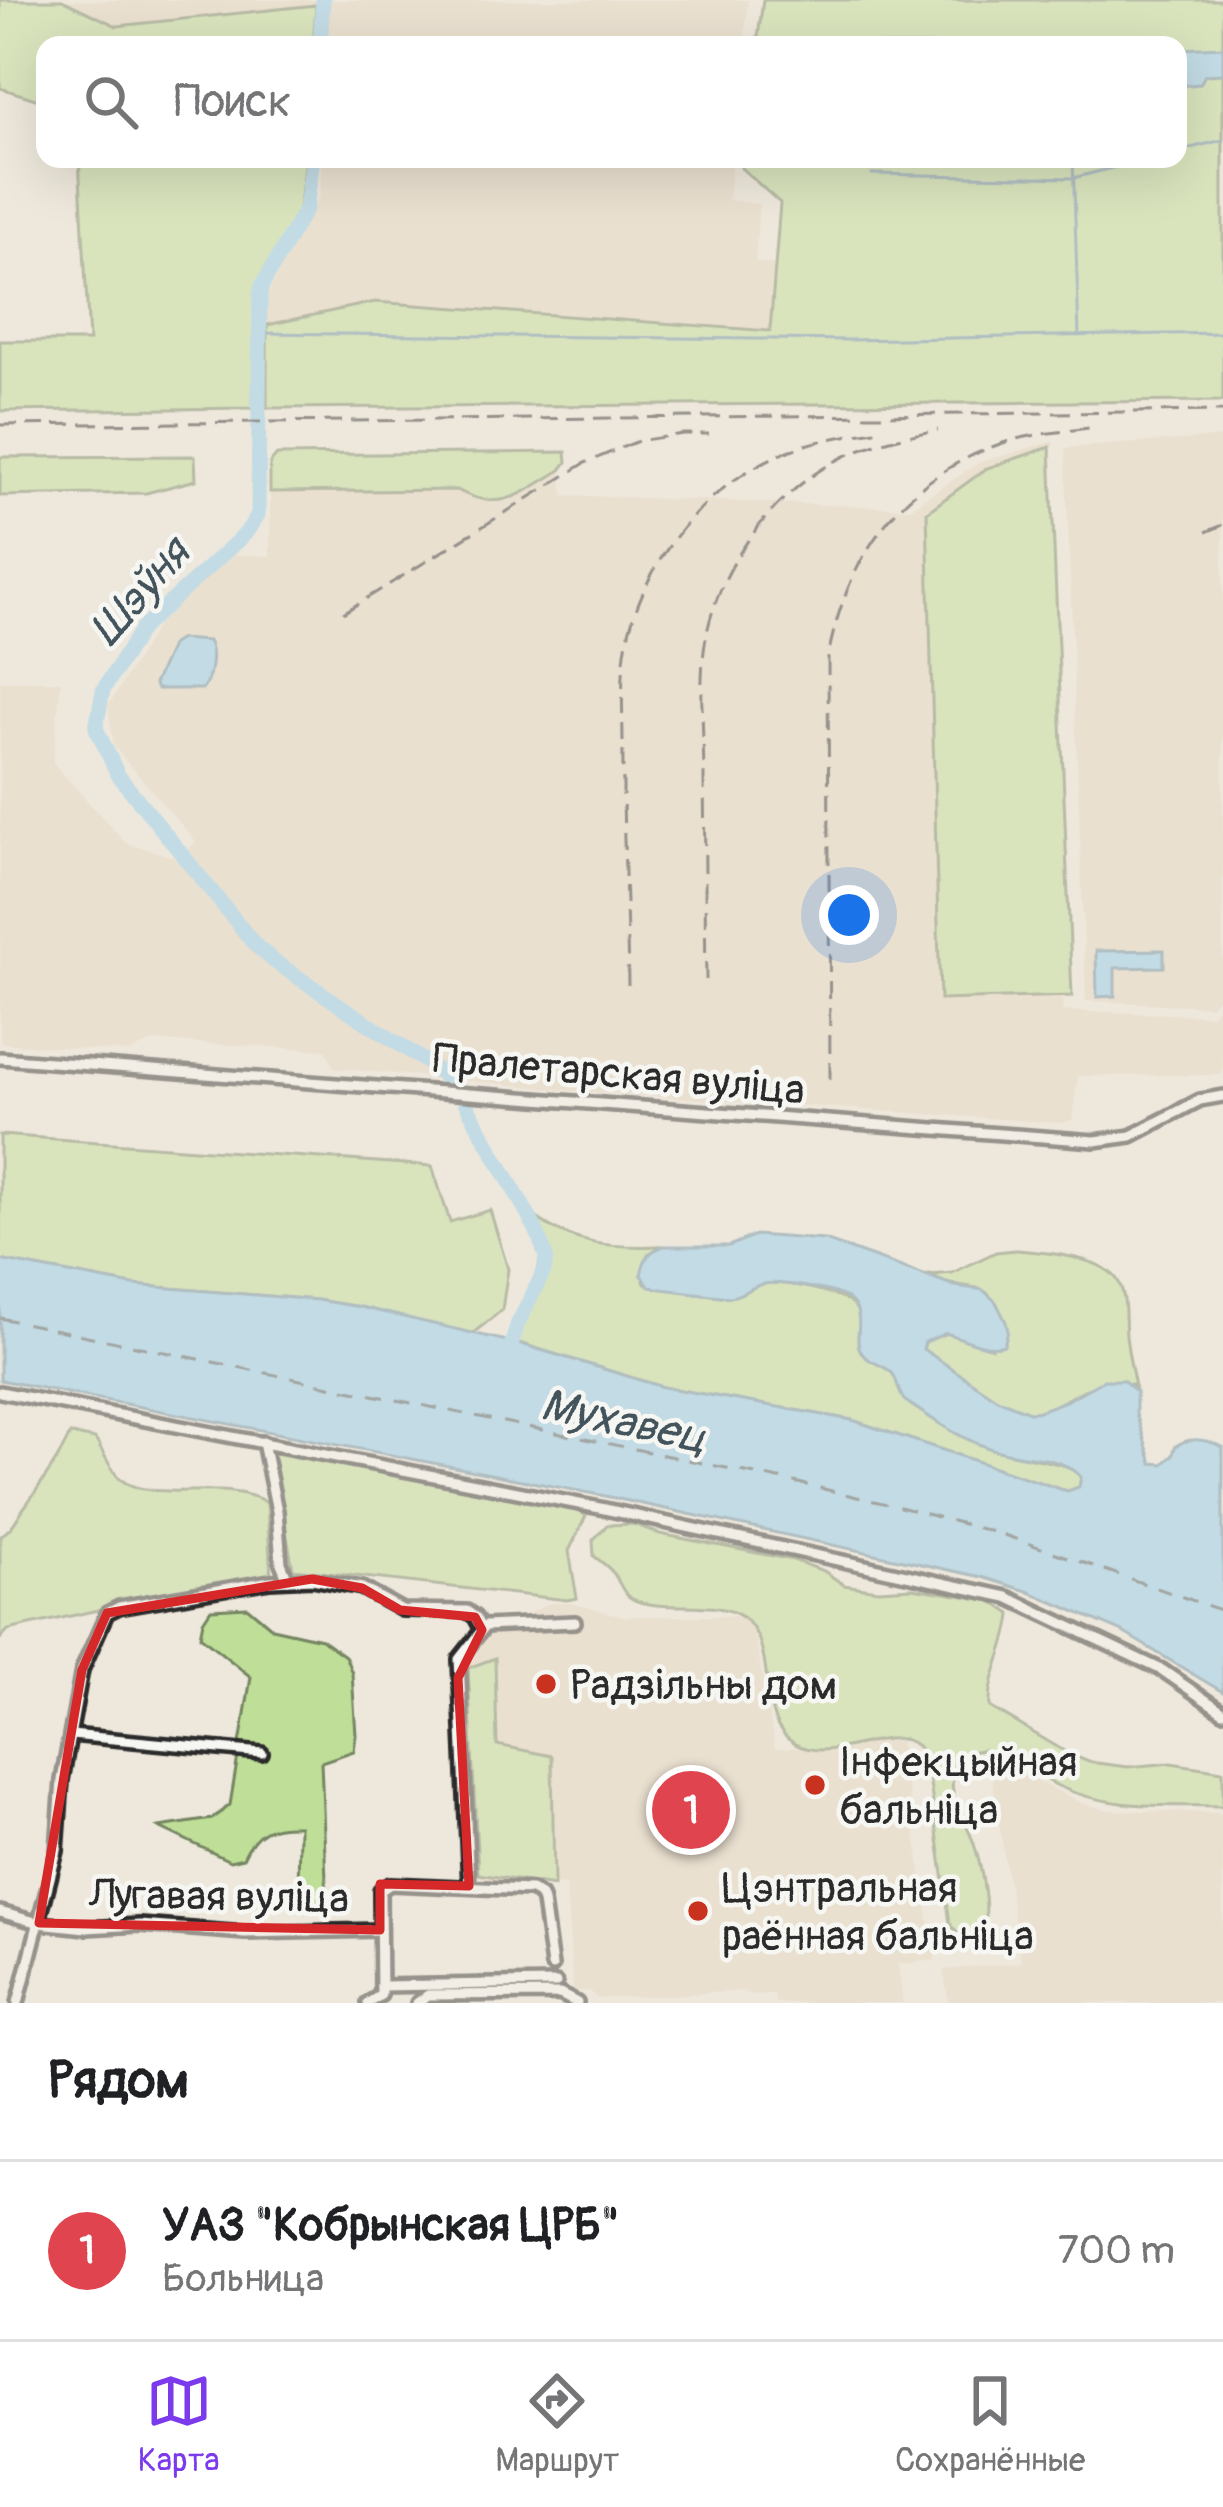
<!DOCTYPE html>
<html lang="ru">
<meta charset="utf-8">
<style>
:root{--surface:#fff;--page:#f2f2f2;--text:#202124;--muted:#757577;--line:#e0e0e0;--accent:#7c3aed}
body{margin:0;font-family:Pangolin,sans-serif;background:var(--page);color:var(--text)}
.you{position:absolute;left:849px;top:915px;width:42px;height:42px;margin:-30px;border:9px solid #fff;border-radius:50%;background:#1a73e8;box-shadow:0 0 0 18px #1a73e833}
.badge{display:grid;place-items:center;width:78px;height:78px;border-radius:50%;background:var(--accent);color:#fff;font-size:39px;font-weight:700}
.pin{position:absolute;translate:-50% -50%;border:6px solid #fff;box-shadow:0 3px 12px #0006}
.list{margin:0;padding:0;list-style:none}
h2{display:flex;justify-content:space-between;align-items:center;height:156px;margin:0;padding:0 48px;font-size:51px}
h2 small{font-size:39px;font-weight:400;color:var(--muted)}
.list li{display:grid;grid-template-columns:78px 1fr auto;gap:36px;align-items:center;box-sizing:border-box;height:180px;padding:0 48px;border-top:3px solid var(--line)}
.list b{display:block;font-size:45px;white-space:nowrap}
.list p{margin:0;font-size:39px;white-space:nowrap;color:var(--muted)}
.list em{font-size:39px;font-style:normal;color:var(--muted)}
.icon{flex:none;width:66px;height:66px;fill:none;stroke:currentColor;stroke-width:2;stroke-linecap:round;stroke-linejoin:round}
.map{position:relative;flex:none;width:1223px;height:2003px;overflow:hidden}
.search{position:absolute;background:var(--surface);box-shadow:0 12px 48px #0002;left:36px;right:36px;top:36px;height:132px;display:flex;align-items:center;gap:30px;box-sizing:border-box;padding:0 42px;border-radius:24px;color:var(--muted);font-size:45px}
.sheet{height:336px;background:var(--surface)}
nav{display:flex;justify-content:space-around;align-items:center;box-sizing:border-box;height:168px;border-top:3px solid var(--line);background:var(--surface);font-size:33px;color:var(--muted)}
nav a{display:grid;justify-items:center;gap:6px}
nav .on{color:var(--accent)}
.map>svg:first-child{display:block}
.built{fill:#e5d7c1}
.green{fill:#bfdf98;stroke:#758562;stroke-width:3}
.water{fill:#8dcdee;stroke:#668ca0;stroke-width:3}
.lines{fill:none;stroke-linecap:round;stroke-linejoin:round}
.stream{stroke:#668ca0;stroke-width:3}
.river{stroke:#8dcdee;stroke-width:15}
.ferry{stroke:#44545c;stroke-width:3;stroke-dasharray:15 12;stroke-linecap:butt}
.street-casing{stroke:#2b2b2b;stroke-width:18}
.street{stroke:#f6f6f2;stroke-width:9}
.rail{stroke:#2b2b2b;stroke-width:3;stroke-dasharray:18 9;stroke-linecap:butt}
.marked{fill:none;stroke:#d62828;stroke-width:9;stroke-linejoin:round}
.poi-dot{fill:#c8321e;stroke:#f6f6f2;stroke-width:4.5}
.labels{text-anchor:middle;stroke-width:9;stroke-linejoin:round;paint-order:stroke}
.street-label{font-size:42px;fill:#2b2b2b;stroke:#f6f6f2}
.poi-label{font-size:42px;fill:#2b2b2b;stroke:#f6f6f2;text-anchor:start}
.water-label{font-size:45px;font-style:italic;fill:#44545c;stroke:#f6f6f2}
</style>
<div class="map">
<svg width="1223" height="2003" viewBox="0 0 1223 2003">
<rect width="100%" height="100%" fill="#eee8dc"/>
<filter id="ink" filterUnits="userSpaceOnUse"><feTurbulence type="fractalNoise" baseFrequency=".00833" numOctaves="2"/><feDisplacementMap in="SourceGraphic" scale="24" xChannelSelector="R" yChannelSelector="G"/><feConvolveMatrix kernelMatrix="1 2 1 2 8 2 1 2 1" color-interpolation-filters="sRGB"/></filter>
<g filter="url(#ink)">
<g class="built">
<path d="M0,0H748L744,45H327L329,3L29,35Z"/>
<path d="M322,159H732L728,200L759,204L755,262L776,265L771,331L267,325V295L320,194Z"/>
<path d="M1223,437V990L1211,1006L1086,1001L1065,448Z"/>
<path d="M1054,441L1047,488L1063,1011L1212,1015L1223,999V1075L1078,1076L1073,1120L1061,1123L564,1090L334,1068L326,1050L155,1041L128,1052L0,1043V681H61L53,763L126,843L177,858L196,842L114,747L108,706L158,624L231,554L270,556V492L457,490L473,499L509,501L561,470L564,495L910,508L980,462Z"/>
<path d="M549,1603H571L623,1616H752L775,1749L900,1741L935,1960L898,1965L903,2003H775L774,1994L749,1995L744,1991L597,1999L589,1991L573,1992L566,1885L482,1880L475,1870L465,1713L466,1659L488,1634Z"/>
<path d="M1017,1771L1084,1804L1108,1810L1223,1813V2003H949L943,1970L1021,1962L991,1772Z"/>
</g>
<g class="green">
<path d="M0,0H62L117,26L316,5L313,45H45V102L0,88Z"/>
<path d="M763,0H1223V401L267,408V325L375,302L770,331L780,203L741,168L742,159H1178V45H757Z"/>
<path d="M79,159H306L299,212L256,286L253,408L0,411V341H89Z"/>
<path d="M1050,447L1072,996L940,1000L927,512L987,468Z"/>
<path d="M566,452L567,462L561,470C522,493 501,514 457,490L270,492V463L277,455Z"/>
<path d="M195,456L196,480L146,493L0,496V457Z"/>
<path d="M0,1135L432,1166L450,1222L490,1210L508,1269L502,1310L472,1334L360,1307L317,1300L132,1285L0,1260Z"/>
<path d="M525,1209C570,1246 608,1248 664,1246L648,1254L644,1282L651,1287L729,1297C743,1296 749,1287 762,1284C781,1280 848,1292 857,1310C864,1324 852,1342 863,1354C870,1364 886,1364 893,1374C901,1387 896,1394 911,1405C937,1422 962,1439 992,1449C1018,1457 1046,1459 1072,1468L1081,1477L1079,1487L1068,1491L1060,1489L852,1420L663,1387L512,1341C521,1313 553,1271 543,1243C539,1231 531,1220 525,1209Z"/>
<path d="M1016,1250C1042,1252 1099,1256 1116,1278C1129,1295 1123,1323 1127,1343C1129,1359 1133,1375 1136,1391L1132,1384C1117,1386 1097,1385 1084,1390C1068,1397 1049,1413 1031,1412C1007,1411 942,1366 923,1350L925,1342L946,1333L992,1348L989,1294L977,1288L945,1283L930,1275L952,1273L996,1252Z"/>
<path d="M70,1434L95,1439C103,1451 110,1469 120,1479C152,1505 227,1477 267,1503L271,1578L147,1599L8,1630L0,1639V1536C15,1527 16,1518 26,1505C42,1482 58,1461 70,1434Z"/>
<path d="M281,1453L581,1512L586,1516L569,1551L577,1598L567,1600L293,1569L272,1454Z"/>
<path d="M634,1524L660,1534L793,1560L824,1571L844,1585L878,1590L912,1588L958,1595L992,1601L1011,1614C1009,1646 988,1676 990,1707L1071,1755L1089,1762L1128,1767L1171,1763L1223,1771V1806C1168,1805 1109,1810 1058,1786C1032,1774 985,1728 959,1763C941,1788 964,1817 973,1841C979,1858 994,1919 980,1932C969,1942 955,1933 950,1923L927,1762C909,1708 839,1768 795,1744C753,1721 780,1650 745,1619C721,1598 668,1612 637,1601C623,1596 622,1586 614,1574C609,1567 601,1562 594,1556L593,1540L607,1525Z"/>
<path d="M247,1607L272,1628L321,1639L345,1656L352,1673L356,1735L354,1751L321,1762L327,1903L298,1902L299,1826C270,1825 256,1830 243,1858L230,1861L159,1827L212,1819L230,1805L251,1677L200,1636L203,1621L211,1609Z"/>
<path d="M495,1658L497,1745L552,1756L554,1886L478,1874L468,1668Z"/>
</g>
<g class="water">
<path d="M1223,47V74L1205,75L1200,84L1178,86V49Z"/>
<path d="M180,639L208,641C215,652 211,680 202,689H157L154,684L172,644Z"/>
<path d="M1164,950V967L1115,968V996L1097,997L1096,951Z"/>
<path d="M755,1235L825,1240L955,1286L983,1290L996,1302L1006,1322L1008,1331L1004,1345C987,1351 962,1338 946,1333L925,1342L923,1349L997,1399L1029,1412H1036L1066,1401L1104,1380H1123L1136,1391V1414L1152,1463L1163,1464L1173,1455L1175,1447C1189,1435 1208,1440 1223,1447V1692L1121,1631L1027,1591L982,1577L605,1496L0,1380V1260L132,1285L317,1300L360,1307L524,1345L663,1387L852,1420L1060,1489L1068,1491L1079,1487L1081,1477C1067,1460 1039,1458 1018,1455C974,1449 939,1424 904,1400C898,1392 898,1382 893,1374C885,1364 869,1364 862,1353C854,1342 861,1328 858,1315C857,1309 854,1303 848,1299C836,1290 779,1281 764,1284C750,1286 743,1296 729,1297L661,1289L650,1287L641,1275C644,1259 648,1251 664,1246H729Z"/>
</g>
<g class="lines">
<g class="stream">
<path d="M1178,151L1223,140"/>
<path d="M1073,159L1079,336"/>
<path d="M872,174L1073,178L1148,159"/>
<path d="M259,333L849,340L1223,333"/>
</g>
<g class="river">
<path d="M320,45L323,0"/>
<path d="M313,159L306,208L262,286L260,295L258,515L245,534L142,628L103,690L96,728L118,775L255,945L275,962L432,1066L451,1083"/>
<path d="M465,1102L536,1229L546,1257L544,1271L518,1323L507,1359"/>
</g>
<path class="ferry" d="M0,1318L794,1482L904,1508L1004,1535L1223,1611"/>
<defs>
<g id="street">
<path d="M0,1058C365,1086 730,1116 1095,1141L1131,1136L1200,1100L1223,1096"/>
<path d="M0,1392L600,1508L1007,1597L1162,1670L1223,1712"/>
<path d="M263,1442L277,1511L281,1563L288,1580"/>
<path d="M71,1735L262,1753"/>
<path d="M469,1886L459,1659L485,1626L575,1622"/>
<path d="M0,1912L39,1923L86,1928L140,1925L245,1933L380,1930"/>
<path d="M381,1986L556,1983"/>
<path d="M18,2003L57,1851L62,1780L82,1670L107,1613L119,1607L270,1581L312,1579L362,1588L402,1610L467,1611L475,1617L482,1630"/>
<path d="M368,2003L381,1995L380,1891L390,1884L531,1890L541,1896L543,1902L552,1966"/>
<path d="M417,2003L428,1995L560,1994L577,2003"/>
</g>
</defs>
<use href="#street" class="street-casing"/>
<use href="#street" class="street"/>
<g class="rail">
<path d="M0,425L1223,411"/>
<path d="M1206,532L1223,525"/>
<path d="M343,613L585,463L638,441L683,434H709"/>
<path d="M706,980C705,913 705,846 704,779C704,740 699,690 704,651C714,566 779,482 859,450C885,440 911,435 938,430"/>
<path d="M628,985C627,905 622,825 623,746C623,709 620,671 628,636C649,552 711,480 791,450C820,439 851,435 881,430"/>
<path d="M830,1080L828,657C847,556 902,477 1003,443C1032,433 1065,432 1095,427"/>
</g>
</g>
</g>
<path d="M0 0H1223V2003H0ZM312,1579L362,1588L400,1610L475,1617L482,1630L458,1678L469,1886L380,1884V1930L39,1923L82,1670L107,1613Z" fill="#eee8dc" fill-opacity=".55" fill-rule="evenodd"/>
<path class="marked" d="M312,1579L362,1588L400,1610L475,1617L482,1630L458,1678L469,1886L380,1884V1930L39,1923L82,1670L107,1613Z"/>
<g class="poi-dot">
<circle cx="546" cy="1684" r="12"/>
<circle cx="815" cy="1785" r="12"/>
<circle cx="698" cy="1911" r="12"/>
</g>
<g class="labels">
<g class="street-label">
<text transform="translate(619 1073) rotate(5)" y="15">Пралетарская вуліца</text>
<text transform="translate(219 1895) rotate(1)" y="15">Лугавая вуліца</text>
</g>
<g class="poi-label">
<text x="570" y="1699">Радзільны дом</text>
<text x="839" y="1776">Інфекцыйная<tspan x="839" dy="48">бальніца</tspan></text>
<text x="722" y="1902">Цэнтральная<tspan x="722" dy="48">раённая бальніца</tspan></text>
</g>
<g class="water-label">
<text transform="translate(139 591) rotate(-49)" y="16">Шэўня</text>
<text transform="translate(624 1420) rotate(12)" y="16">Мухавец</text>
</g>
</g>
</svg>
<div class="you"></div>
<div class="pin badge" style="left:691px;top:1810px;background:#e0444e">1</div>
<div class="search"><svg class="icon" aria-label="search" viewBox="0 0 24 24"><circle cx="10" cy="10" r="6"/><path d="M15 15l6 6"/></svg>Поиск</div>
</div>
<section class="sheet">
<h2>Рядом<small></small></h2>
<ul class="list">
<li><span class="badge" style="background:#e0444e">1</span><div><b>УАЗ &quot;Кобрынская ЦРБ&quot;</b><p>Больница</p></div><em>700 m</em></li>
</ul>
</section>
<nav>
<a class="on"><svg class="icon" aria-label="map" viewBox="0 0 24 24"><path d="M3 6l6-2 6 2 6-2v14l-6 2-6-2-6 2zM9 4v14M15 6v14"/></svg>Карта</a>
<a><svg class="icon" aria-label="directions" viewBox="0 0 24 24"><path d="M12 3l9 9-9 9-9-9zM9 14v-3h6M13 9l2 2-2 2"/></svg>Маршрут</a>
<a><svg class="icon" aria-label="saved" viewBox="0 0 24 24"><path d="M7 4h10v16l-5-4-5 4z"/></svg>Сохранённые</a>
</nav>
